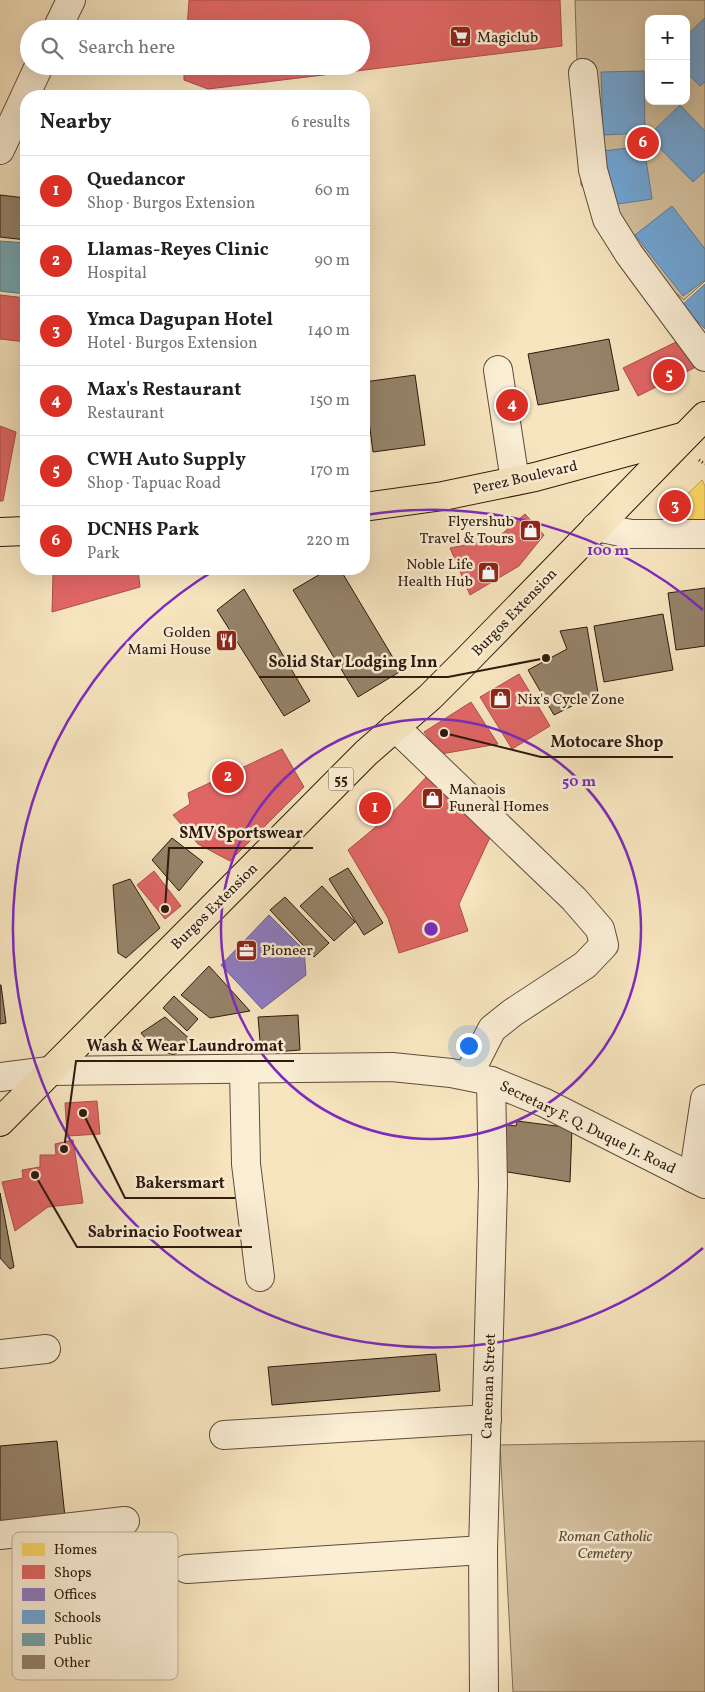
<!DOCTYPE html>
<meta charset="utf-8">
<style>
:root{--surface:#fff;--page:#f2f2f2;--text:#202124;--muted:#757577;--line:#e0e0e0;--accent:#d93025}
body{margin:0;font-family:Vollkorn,serif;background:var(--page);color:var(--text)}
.controls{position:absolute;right:15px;top:15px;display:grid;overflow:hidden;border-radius:10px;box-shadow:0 5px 20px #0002}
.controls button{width:45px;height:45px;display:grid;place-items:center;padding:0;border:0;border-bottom:1px solid var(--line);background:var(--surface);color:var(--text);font:25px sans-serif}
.you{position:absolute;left:468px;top:1045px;width:18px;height:18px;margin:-12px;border:4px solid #fff;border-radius:50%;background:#1a73e8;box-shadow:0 0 0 8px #1a73e833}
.badge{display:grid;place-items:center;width:32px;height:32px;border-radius:50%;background:var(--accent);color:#fff;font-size:16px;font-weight:700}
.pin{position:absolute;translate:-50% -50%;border:2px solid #fff;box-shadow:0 1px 5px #0006}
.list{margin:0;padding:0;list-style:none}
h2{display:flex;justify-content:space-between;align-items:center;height:65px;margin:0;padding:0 20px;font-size:21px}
h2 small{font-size:16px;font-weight:400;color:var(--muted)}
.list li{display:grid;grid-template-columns:32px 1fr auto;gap:15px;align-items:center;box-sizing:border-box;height:70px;padding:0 20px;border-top:1px solid var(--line)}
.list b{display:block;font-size:19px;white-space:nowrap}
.list p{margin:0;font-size:16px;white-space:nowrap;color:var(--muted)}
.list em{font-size:16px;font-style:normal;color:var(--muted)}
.icon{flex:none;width:28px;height:28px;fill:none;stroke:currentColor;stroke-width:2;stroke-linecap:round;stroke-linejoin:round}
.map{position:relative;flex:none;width:705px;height:1692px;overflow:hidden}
.search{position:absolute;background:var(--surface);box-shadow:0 5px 20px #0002;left:20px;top:20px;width:350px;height:55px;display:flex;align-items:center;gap:12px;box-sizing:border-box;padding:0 18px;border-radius:28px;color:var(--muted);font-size:19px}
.panel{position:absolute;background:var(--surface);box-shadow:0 5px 20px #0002;left:20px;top:90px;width:350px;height:485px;border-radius:20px}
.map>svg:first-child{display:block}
.green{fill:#d5c2a1;stroke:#816e57;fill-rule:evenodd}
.homes{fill:#ffd966;stroke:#c09f4b}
.shops{fill:#e06666;stroke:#aa4f4b}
.offices{fill:#8e7cc3;stroke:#715e8c}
.schools{fill:#6fa8dc;stroke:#5b7d9e}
.public{fill:#76a5af;stroke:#607b7e}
.building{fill:#96836a;stroke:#2d190d}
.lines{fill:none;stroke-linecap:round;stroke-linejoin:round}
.minor-casing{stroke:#604c3a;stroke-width:30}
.major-casing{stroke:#2d190d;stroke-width:30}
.path{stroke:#2d190d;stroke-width:3;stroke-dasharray:1 2.5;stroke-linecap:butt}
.minor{stroke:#faeed5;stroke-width:28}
.major{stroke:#f7e5bf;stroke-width:28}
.ring{fill:none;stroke:#7b2cbf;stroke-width:2.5}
.labels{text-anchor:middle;stroke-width:5;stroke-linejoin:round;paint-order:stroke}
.shield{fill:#faeed5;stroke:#6a5949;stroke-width:1}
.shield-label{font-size:14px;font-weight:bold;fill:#2d190d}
.poi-label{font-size:15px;fill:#2d190d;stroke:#faeed5;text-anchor:start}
.street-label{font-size:15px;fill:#2d190d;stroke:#faeed5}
.park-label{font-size:15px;font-style:italic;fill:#5f4c39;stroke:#faeed5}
.key{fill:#faeed5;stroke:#bcae99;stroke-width:1}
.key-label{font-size:14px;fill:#2d190d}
.centre{fill:#7b2cbf;stroke:#faeed5;stroke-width:2.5}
.ring-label{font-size:15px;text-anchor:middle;font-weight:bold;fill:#7b2cbf;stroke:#faeed5;stroke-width:5;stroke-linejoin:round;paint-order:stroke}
.leader{fill:none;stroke:#2d190d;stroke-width:2}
.callout-dot{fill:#2d190d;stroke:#faeed5;stroke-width:2}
.callout-label{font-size:16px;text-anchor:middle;font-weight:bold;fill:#2d190d;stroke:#faeed5;stroke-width:5;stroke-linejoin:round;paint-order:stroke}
</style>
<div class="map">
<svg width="705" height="1692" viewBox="0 0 705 1692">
<rect width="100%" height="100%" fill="#f7e5bf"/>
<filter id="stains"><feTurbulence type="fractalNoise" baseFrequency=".004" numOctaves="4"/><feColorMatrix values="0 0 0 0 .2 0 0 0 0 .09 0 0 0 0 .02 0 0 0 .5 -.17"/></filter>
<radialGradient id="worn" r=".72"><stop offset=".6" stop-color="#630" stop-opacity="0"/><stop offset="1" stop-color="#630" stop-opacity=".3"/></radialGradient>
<g class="green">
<path d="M575,0H705V281L684,300L669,287L581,185ZM649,19H686V101H649Z"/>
<path d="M705,1441V1692H513L500,1445Z"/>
</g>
<path class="homes" d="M702,480L705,486V529L658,523Z"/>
<g class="shops">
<path d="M189,0H560L562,46L208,89L184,80V66H361V29H187Z"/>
<path d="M0,295L26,298V342L0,339Z"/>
<path d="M682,339L696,367L638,396L623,368Z"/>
<path d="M0,426L16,432L3,501H0Z"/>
<path d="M525,514L544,535L519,566L470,595L450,548L496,539Z"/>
<path d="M100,569H138L140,587L52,612L53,575Z"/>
<path d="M519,674L550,726L512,749L480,697Z"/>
<path d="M471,702L498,744L441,754L424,732Z"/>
<path d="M282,749L304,787L230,861L198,844L173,815L190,804L188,793Z"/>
<path d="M432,771L492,833L459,904L468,931L399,953L388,918L348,850L390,815Z"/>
<path d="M154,871L181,906L165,919L137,885Z"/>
<path d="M97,1101L100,1134L67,1136L65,1103Z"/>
<path d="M73,1140L83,1203L48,1207L15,1231L2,1182L23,1178L22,1170L40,1167V1155H56L55,1144Z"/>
</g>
<path class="offices" d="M269,915L304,950L306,975L262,1009L221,965Z"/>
<g class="schools">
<path d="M705,18V82L700,86L686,72V36Z"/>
<path d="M644,71L645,133L603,135L601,72Z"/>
<path d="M680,105L705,131V171L693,182L648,136Z"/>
<path d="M644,146L652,199L611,205L603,151Z"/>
<path d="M672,206L705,249V280L683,296L635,235Z"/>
<path d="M705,284V329L682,305Z"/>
</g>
<path class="public" d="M0,241L26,243V294L0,291Z"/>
<g class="building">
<path d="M0,195L26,198V240L0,237Z"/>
<path d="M609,339L619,390L538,405L528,354Z"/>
<path d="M415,375L425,445L373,452L364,382Z"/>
<path d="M329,569H340L401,671L358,697L293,590Z"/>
<path d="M705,588V646L676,650L668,593Z"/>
<path d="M244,589L310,701L284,716L217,610Z"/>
<path d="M663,614L673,670L604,682L594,626Z"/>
<path d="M587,627L598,693L554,715L528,670L567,649L560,631Z"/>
<path d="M172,838L203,862L179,891L152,860Z"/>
<path d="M348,868L383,923L364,935L329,879Z"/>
<path d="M130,879L160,928L126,958L118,953L113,885Z"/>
<path d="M322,886L355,922L334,941L300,906Z"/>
<path d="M285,897L329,943L314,957L270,910Z"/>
<path d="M209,966L250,1011L210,1018L181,995Z"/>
<path d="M0,985H1L6,1023L0,1024Z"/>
<path d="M174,996L198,1019L187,1031L163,1008Z"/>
<path d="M298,1015L300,1050L261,1053L258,1017Z"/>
<path d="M165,1017L191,1040L174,1055L154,1048L141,1033Z"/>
<path d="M517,1121L572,1128L570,1182L495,1170L501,1124L516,1126Z"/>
<path d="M0,1193L14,1267L10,1269L0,1258Z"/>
<path d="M436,1354L440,1391L272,1405L268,1367Z"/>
<path d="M57,1441L65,1517L0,1524V1446Z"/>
</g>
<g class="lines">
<defs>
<g id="minor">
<path d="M57,29L71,0"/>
<path d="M583,73L593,170L607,219L629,254L705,357"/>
<path d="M0,150L39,66"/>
<path d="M498,370L515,481"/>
<path d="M596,527L631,534H705"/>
<path d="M395,727L574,899L600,929L604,945L585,965L512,1013L492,1029L468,1076"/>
<path d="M244,1070L246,1164L260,1277"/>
<path d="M0,1077L49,1071L392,1067L451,1073L491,1081L545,1103L705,1184"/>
<path d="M693,1178L705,1099"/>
<path d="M0,1354L46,1349"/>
<path d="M224,1435L487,1419"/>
<path d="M0,1535L125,1521"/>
<path d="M187,1569L483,1550"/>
<path d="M484,1692L483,1550L493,1185L491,1081"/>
</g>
<g id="major">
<path d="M364,507L443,496L535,477L682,437"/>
<path d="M0,532L26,531"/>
<path d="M0,1122L366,753L430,697L467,660L705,416"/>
</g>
</defs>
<use href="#minor" class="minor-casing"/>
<use href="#major" class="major-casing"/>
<path class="path" d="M699,460L705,464"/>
<use href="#minor" class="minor"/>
<use href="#major" class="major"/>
</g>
<g class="ring">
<circle cx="431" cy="929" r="210"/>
<path d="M703 1248A419 419 0 1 1 215 570M365 515A419 419 0 0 1 703 610"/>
</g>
<defs>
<symbol id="supermarket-square" viewBox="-11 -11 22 22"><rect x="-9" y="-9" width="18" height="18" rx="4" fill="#8f2418" stroke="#faeed5"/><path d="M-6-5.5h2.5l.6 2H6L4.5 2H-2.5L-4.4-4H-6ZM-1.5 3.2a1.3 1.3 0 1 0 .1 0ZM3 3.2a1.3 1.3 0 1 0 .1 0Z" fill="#fff"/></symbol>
<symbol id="shop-square" viewBox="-11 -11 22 22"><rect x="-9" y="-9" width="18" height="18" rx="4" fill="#8f2418" stroke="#faeed5"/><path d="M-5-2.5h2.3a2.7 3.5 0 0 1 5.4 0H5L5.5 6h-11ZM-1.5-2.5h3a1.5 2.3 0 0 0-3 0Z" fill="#fff"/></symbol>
<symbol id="restaurant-square" viewBox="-11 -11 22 22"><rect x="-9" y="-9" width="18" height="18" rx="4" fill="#8f2418" stroke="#faeed5"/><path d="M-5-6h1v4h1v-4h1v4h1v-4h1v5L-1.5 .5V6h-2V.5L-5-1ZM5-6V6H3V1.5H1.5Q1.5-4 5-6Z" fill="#fff"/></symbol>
<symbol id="office-square" viewBox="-11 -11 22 22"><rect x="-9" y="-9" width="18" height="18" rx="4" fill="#8f2418" stroke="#faeed5"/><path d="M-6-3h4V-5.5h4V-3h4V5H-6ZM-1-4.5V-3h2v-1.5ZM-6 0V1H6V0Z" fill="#fff"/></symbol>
</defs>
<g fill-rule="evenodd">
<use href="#supermarket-square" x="448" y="24" width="25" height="25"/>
<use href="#shop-square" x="518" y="518" width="25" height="25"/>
<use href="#shop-square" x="476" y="560" width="25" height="25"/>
<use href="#restaurant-square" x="214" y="628" width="25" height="25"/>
<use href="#shop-square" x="488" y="686" width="25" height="25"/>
<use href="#shop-square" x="420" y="786" width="25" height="25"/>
<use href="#office-square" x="234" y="938" width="25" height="25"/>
</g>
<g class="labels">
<rect class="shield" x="328.5" y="767.5" width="25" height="23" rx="4"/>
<g class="shield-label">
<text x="341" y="784">55</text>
</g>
<g class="poi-label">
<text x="477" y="42">Magiclub</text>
<text x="514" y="526" text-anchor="end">Flyershub<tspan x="514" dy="17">Travel &amp; Tours</tspan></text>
<text x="473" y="569" text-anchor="end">Noble Life<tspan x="473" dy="17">Health Hub</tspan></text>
<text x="211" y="637" text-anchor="end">Golden<tspan x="211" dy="17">Mami House</tspan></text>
<text x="517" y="704">Nix's Cycle Zone</text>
<text x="449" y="794">Manaois<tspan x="449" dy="17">Funeral Homes</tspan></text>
<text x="262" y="955">Pioneer</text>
</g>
<g class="street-label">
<text transform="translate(525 477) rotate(-13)" y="5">Perez Boulevard</text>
<text transform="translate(514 612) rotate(-46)" y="5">Burgos Extension</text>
<text transform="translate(214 906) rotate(-45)" y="5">Burgos Extension</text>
<text transform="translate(588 1127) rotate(26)" y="5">Secretary F. Q. Duque Jr. Road</text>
<text transform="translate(488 1386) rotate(-88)" y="5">Careenan Street</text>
</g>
<g class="park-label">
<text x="605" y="1541">Roman Catholic<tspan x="605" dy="17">Cemetery</tspan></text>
</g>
</g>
<rect x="12" y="1532" width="166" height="148" rx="8" class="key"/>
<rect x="22" y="1543" width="23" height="13" fill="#ffd966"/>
<rect x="22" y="1565" width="23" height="14" fill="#e06666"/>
<rect x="22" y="1588" width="23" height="13" fill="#8e7cc3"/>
<rect x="22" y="1610" width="23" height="14" fill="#6fa8dc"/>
<rect x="22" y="1633" width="23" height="13" fill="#76a5af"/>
<rect x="22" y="1655" width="23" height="14" fill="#96836a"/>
<g class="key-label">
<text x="54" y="1554">Homes</text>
<text x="54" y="1577">Shops</text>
<text x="54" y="1599">Offices</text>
<text x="54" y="1622">Schools</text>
<text x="54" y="1644">Public</text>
<text x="54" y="1667">Other</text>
</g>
<circle cx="431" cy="929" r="8" class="centre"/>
<g class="ring-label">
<text x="608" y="555">100 m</text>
<text x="579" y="786">50 m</text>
</g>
<path class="leader" d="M546 658L448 677H259M444 733L541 757H673M165 909L169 848H313M64 1149L76 1061H294M83 1113L125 1198H235M35 1175L77 1247H252"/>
<g class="callout-dot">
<circle cx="546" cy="658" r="5"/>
<circle cx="444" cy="733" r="5"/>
<circle cx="165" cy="909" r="5"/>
<circle cx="64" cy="1149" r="5"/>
<circle cx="83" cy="1113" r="5"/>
<circle cx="35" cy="1175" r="5"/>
</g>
<g class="callout-label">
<text x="353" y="667">Solid Star Lodging Inn</text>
<text x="607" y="747">Motocare Shop</text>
<text x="241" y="838">SMV Sportswear</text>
<text x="185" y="1051">Wash &amp; Wear Laundromat</text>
<text x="180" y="1188">Bakersmart</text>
<text x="165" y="1237">Sabrinacio Footwear</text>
</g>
<rect width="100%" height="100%" filter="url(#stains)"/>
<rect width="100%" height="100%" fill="url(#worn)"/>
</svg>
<div class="controls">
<button>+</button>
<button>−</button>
</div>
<div class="you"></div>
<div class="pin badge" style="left:375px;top:808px">1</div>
<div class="pin badge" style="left:228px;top:777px">2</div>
<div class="pin badge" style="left:675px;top:506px">3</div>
<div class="pin badge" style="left:512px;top:405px">4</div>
<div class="pin badge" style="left:669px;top:375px">5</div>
<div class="pin badge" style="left:643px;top:143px">6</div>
<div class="search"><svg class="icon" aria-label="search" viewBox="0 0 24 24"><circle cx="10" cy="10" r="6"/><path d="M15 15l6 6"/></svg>Search here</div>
<section class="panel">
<h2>Nearby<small>6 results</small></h2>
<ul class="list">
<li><span class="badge">1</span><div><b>Quedancor</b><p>Shop · Burgos Extension</p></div><em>60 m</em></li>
<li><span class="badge">2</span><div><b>Llamas-Reyes Clinic</b><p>Hospital</p></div><em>90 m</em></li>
<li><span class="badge">3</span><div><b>Ymca Dagupan Hotel</b><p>Hotel · Burgos Extension</p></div><em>140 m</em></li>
<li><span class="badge">4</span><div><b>Max's Restaurant</b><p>Restaurant</p></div><em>150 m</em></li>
<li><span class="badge">5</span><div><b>CWH Auto Supply</b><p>Shop · Tapuac Road</p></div><em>170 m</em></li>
<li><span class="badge">6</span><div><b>DCNHS Park</b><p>Park</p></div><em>220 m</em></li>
</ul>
</section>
</div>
